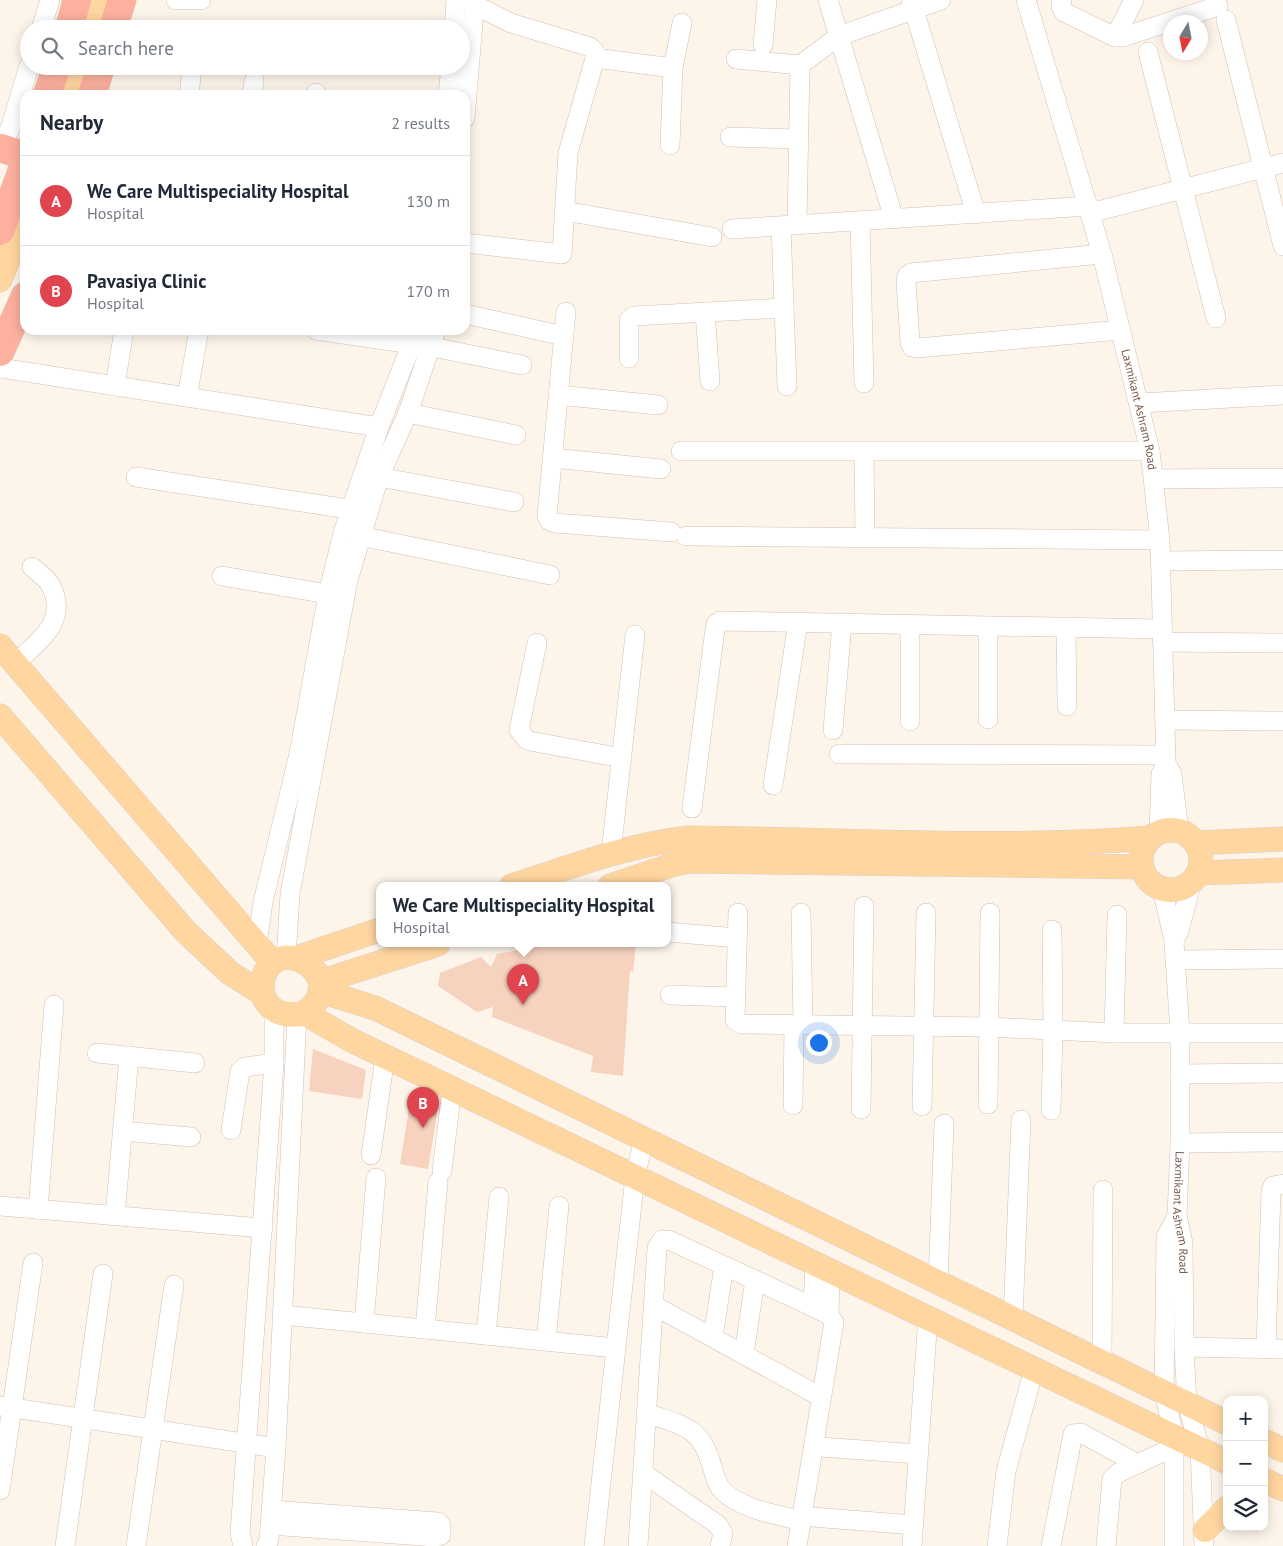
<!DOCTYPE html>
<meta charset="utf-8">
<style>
:root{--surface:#fff;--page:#f2f2f3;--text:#1f2937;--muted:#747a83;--line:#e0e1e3;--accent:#f06347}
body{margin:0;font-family:"PT Sans",sans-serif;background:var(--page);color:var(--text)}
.controls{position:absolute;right:15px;bottom:15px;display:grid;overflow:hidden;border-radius:10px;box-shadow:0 2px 12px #0003}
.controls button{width:45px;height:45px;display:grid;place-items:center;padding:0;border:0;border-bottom:1px solid var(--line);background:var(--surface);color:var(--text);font:25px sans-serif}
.compass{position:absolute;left:1163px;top:15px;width:45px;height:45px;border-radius:50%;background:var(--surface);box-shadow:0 2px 12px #0003;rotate:190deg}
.you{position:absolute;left:818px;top:1042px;width:18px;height:18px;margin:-12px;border:4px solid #fff;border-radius:50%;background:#1a73e8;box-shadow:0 0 0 8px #1a73e833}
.badge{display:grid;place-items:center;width:32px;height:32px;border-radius:50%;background:var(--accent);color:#fff;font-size:16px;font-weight:700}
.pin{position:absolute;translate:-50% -41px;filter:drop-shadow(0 1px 2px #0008)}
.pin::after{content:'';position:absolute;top:26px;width:18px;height:15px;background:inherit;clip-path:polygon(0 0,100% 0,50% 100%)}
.popup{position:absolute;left:376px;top:882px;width:295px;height:65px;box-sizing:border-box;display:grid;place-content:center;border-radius:10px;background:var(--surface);filter:drop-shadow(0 1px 4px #0005);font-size:16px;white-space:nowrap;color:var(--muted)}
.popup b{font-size:19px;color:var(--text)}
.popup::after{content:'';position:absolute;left:50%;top:100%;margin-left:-10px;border:10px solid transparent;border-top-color:var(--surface)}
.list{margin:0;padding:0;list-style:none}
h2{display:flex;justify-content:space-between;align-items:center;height:65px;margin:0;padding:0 20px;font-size:21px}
h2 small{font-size:16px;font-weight:400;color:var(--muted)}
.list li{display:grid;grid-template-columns:32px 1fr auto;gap:15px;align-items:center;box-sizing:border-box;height:90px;padding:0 20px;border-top:1px solid var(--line)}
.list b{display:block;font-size:19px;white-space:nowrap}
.list p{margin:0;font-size:16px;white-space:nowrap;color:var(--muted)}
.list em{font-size:16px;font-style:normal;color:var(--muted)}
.icon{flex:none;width:28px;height:28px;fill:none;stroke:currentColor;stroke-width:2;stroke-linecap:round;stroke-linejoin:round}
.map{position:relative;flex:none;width:1283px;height:1546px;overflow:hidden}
.search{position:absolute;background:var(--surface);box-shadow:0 2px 12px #0003;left:20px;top:20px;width:450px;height:55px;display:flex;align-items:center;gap:12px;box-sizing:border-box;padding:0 18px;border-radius:28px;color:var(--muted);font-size:19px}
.panel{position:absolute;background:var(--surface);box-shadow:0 2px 12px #0003;left:20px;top:90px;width:450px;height:245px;border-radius:15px}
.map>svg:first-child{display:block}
.building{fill:#f6d2bf}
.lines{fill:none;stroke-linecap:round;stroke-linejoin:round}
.minor-casing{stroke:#d4beb1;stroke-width:20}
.major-casing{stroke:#dad1cc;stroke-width:25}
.highway-casing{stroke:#dad1cc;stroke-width:29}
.minor{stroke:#fff;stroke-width:19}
.major{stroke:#ffd6a0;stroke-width:24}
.highway{stroke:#fcb09d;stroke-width:28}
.labels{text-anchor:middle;stroke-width:5;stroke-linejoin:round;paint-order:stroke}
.street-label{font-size:12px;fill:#7c594a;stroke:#fff9f2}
</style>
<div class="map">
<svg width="1283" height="1546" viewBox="0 0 1283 1546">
<rect width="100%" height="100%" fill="#fef5ea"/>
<g class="building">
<path d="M550,944H636L633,972L630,971L623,1076L591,1072L593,1056L492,1017L493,1007L477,1012L438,986L440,973L481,957L491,967L497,954Z"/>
<path d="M313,1049L366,1070L362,1099L309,1091Z"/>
<path d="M411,1096L438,1109L428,1169L400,1164Z"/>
</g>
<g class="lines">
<defs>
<g id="minor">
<path d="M176,0H201"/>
<path d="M465,0L511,23L590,47L595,52V58L568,153L562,254L465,243"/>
<path d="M828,0L894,219"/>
<path d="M911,0L976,214"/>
<path id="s1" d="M1026,0L1102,254L1150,451L1160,540L1166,764L1161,774L1159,832"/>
<path d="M1062,0L1061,7L1064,12L1115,37H1123L1218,6"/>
<path d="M1226,20L1283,246"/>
<path d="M41,29L50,0"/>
<path d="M454,29L456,0"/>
<path d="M1115,37L1134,0"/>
<path d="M763,45L767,0"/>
<path d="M1148,52L1216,318"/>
<path d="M595,58L673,68L682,23"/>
<path d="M736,59L800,65"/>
<path d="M189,95L191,77"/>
<path d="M252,95L254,81"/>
<path d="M316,95V93"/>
<path d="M448,95L451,66"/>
<path d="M465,118L475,0"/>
<path d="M730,137L798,139"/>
<path d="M670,145L673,68"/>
<path d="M0,151L11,126L29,66"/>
<path d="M565,211L712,237"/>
<path d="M1090,213L1283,163"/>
<path d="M860,221L864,383"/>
<path d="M797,225L800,65L839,36L941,0"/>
<path d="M781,226L787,386"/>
<path d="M732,229L1089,206"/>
<path d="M1102,254L911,273L907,276L906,281L910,343L912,347L917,348L1121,330"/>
<path d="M566,312L547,516L550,521L555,523L671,532"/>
<path d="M705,312L710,381"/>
<path d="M465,314L564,336"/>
<path d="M316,330L432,347L522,365"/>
<path d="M629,358V320L634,316L784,308"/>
<path d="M0,368L379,427"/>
<path d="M115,386L124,330"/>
<path d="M558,395L658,405"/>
<path d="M187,397L199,330"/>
<path d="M1140,403L1283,395"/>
<path d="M408,413L516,435"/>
<path d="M681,451H1150"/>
<path d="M864,451L865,538"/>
<path d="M553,458L661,469"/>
<path d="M136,477L362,511"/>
<path d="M379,477L514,502"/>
<path d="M1154,479L1283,478"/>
<path d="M360,536L550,575"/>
<path d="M686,536L1160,540"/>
<path d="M1160,561L1283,560"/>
<path d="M222,576L339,596"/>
<path d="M1066,627L1067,706"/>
<path d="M1162,642L1283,643"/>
<path d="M537,643L519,730L526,739L530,741L622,758"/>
<path d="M16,663C38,641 69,622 51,586C48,579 38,572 32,567"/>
<path d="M988,719V626"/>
<path d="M1166,720L1283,721"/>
<path d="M910,721V624"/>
<path d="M833,730L842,623"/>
<path d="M839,754L1166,755"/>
<path d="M1167,765L1172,774L1179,831"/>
<path d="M773,785L798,622"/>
<path d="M692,808L715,629L716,624L720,621L1162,629"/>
<path d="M611,853L635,635"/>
<path id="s2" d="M1192,881L1179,931L1174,941L1180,1033V1143L1177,1216L1183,1243L1184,1347L1187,1403L1200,1449L1204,1546"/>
<path d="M1162,888L1174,941"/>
<path d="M738,913L735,1020L741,1024L988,1027L1114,1033H1283"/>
<path d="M801,913L803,1024"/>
<path d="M668,932L737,938"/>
<path d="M257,944L263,902L299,754L328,594L343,533L379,427L417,330"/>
<path d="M286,958L290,894L348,580L379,477L408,413L436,330"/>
<path d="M1175,960L1283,959"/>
<path d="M670,995L735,997"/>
<path d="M1114,1033L1117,915"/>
<path d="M97,1053L195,1063"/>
<path d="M1180,1074L1283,1073"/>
<path d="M988,1104L990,913"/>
<path d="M793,1105L794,1024"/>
<path d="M922,1106L926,913"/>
<path d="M861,1109L864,906"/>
<path d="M1051,1110L1053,1030L1052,930"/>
<path d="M231,1130L240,1071L245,1067L274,1063"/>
<path d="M122,1131L191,1137"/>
<path d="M1180,1143L1283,1142"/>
<path d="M371,1155L385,1057"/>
<path d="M442,1171L452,1089"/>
<path d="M0,1206L263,1228"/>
<path d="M38,1209L54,1005"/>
<path d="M115,1216L129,1056"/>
<path d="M938,1282L944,1124"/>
<path d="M653,1305L821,1397"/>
<path d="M813,1307L815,1263"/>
<path d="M283,1315L615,1348"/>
<path d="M829,1315L830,1270"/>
<path d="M1013,1318L1021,1120"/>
<path d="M364,1323L376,1178"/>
<path d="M425,1329L438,1182"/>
<path d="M486,1335L499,1197"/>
<path d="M713,1337L724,1266"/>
<path d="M546,1341L559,1206"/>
<path d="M1184,1347L1283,1349"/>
<path d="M1266,1348L1271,1191L1273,1186L1283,1184"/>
<path d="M744,1354L755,1280"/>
<path d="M1102,1362L1103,1190"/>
<path d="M0,1406L276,1448"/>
<path d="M646,1413C680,1425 700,1425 711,1463C714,1472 716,1484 723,1491C743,1510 776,1514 801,1521"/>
<path d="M821,1447L918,1454"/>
<path d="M643,1473L718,1525L723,1533L720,1546"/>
<path d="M0,1490L33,1263"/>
<path d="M812,1517L914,1525"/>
<path d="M270,1525L436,1537L441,1535V1525L438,1522L271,1510"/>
<path d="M65,1546L103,1274"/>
<path d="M136,1546L174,1285"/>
<path d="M243,1546L240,1533L274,1063V1010"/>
<path d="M266,1546L269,1540L276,1448L297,1015"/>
<path d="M594,1546L635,1177L644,1139"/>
<path d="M638,1546L657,1248L662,1240H669L813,1307L829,1315L834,1322L797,1546"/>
<path d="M912,1546L928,1317"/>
<path d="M997,1546L1006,1471L1034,1369"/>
<path d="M1051,1546L1073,1434L1081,1433L1138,1464"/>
<path d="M1106,1546L1112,1479L1118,1473L1174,1447"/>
<path d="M1174,1546V1436L1164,1392L1166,1237L1177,1216"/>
</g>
<g id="major">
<path d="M88,29L91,18L103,0"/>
<path d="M66,95L75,66"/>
<path d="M0,280L25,217"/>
<path d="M0,646L273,963"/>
<path d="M0,716L186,932L230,973L263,994"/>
<circle cx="1171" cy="860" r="30"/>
<path d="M1196,843L1283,839"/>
<path d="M1198,873L1283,870"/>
<path d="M512,886C570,867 627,845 688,838C841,839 996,850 1150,838"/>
<path d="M610,886L675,864L690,861L1142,867"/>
<path d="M296,958L379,930"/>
<path d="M320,982L438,944"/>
<path d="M320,991L375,1008L1227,1423"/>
<path d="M304,1013C356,978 273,928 263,980C257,1006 282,1020 304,1013L353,1041L1227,1462"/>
<path d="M1264,1441L1283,1450"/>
<path d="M1264,1480L1283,1489"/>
<path d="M1205,1530L1227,1508"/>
</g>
<g id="highway">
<path d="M69,29L77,0"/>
<path d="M113,29L122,0"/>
<path d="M47,95L57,66"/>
<path d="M92,95L101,66"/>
<path d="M1,148L25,156"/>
<path d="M0,231L25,162"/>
<path d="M0,352L25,296"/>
</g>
</defs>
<use href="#minor" class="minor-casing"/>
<use href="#major" class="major-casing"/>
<use href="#highway" class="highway-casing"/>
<use href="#minor" class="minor"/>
<use href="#major" class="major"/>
<use href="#highway" class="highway"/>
</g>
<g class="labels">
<g class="street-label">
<text dy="4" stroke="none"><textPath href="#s1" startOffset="425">Laxmikant Ashram Road</textPath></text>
<text dy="4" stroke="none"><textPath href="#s2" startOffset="335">Laxmikant Ashram Road</textPath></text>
</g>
</g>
</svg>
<div class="controls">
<button>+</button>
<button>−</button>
<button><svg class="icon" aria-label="layers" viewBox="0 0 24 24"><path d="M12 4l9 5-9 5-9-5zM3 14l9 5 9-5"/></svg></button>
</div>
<svg class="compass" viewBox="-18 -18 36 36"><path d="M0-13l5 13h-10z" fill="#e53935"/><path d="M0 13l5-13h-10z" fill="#747a83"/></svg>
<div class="you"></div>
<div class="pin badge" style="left:523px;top:1005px;background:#e0444e">A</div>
<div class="popup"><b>We Care Multispeciality Hospital</b>Hospital</div>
<div class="pin badge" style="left:423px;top:1128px;background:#e0444e">B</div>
<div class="search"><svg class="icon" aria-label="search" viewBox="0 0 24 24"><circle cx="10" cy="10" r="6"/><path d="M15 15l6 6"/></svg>Search here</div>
<section class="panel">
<h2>Nearby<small>2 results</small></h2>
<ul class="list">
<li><span class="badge" style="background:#e0444e">A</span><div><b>We Care Multispeciality Hospital</b><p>Hospital</p></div><em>130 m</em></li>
<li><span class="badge" style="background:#e0444e">B</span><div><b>Pavasiya Clinic</b><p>Hospital</p></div><em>170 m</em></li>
</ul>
</section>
</div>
